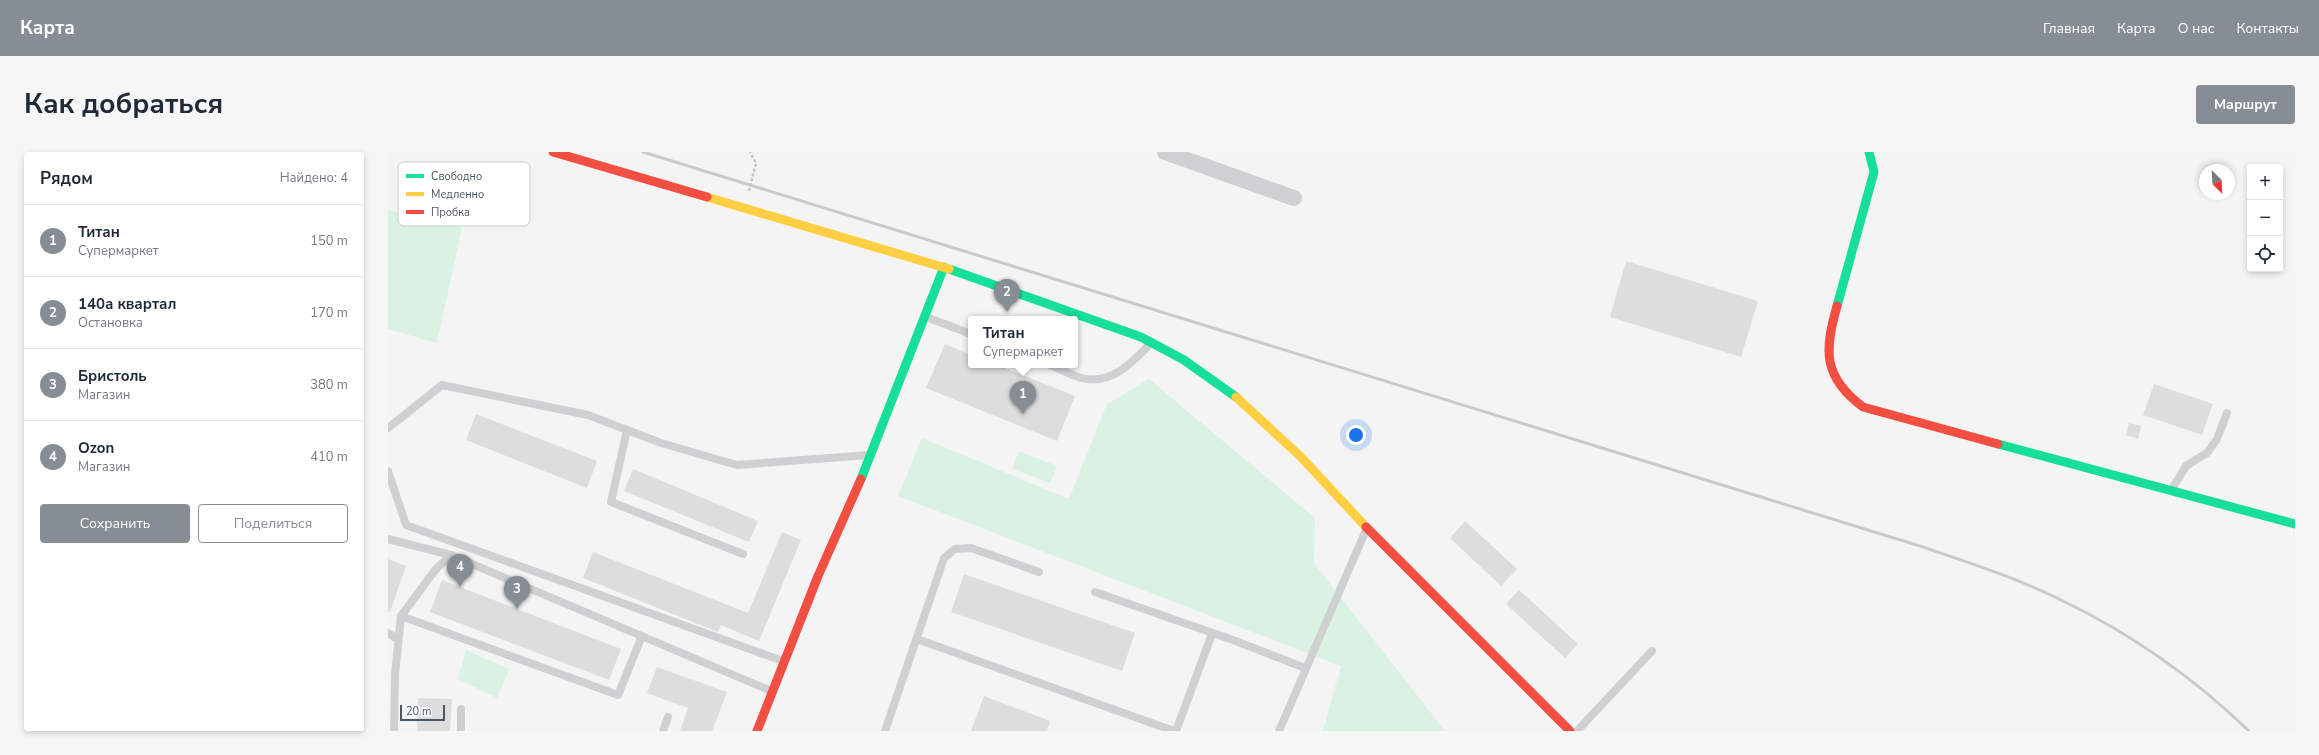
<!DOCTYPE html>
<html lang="ru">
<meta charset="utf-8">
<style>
:root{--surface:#fff;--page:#f6f6f7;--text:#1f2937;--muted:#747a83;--line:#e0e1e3;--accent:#868d94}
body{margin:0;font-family:"Nunito Sans",sans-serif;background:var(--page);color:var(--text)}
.controls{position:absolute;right:12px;top:12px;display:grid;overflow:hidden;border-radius:4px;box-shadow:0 2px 6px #0003}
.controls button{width:36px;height:36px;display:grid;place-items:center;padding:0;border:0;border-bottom:1px solid var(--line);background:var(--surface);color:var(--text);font:20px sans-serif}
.compass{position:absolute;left:1811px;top:12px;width:36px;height:36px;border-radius:50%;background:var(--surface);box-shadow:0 2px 6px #0003;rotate:156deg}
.scale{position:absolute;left:12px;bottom:10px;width:45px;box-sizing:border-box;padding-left:4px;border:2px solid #4a5661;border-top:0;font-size:11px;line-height:14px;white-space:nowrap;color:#4a5661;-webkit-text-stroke:3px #fff;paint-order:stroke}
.you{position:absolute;left:968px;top:283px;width:14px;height:14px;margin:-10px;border:3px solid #fff;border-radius:50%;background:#1a73e8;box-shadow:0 0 0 6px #1a73e833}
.badge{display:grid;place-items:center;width:26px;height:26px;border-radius:50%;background:var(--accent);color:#fff;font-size:13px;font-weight:700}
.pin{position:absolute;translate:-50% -33px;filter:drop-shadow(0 1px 2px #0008)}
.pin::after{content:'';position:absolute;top:21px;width:14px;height:12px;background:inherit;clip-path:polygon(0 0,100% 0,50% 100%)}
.popup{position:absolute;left:580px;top:164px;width:110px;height:52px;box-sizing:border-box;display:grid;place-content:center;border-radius:4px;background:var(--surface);filter:drop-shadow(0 1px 3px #0005);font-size:13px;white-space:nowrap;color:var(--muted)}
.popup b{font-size:15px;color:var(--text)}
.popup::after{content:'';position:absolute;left:50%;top:100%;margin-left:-8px;border:8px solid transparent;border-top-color:var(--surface)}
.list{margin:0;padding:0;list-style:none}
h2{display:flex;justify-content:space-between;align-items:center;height:52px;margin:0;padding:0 16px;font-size:17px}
h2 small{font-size:13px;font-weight:400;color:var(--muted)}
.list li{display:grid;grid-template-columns:26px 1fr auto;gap:12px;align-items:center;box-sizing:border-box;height:72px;padding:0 16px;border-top:1px solid var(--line)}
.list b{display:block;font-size:15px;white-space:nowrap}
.list p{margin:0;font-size:13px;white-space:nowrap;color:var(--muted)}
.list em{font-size:13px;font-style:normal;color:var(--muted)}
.actions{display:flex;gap:8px;padding:12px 16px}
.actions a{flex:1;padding:9px 0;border:1px solid var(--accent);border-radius:4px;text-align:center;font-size:14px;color:var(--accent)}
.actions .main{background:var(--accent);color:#fff}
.icon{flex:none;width:22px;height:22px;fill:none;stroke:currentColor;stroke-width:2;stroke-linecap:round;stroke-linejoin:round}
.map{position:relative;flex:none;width:1907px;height:579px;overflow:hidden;border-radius:4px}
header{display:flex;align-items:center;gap:24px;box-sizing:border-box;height:56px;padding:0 20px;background:var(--accent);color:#fff}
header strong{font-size:19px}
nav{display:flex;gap:22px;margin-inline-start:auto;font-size:14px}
.intro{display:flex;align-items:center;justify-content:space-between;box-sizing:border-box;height:96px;padding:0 24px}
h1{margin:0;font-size:28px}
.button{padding:10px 18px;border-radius:4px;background:var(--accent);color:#fff;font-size:14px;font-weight:700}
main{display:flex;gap:24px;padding:0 24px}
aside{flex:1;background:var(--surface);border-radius:4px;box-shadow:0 2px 6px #0003}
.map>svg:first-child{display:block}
.green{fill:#d9f2e3}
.building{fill:#ddddde}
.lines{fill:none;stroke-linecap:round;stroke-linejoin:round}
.path{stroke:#bcc7c4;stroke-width:2.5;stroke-dasharray:3 2;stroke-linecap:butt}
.lane{stroke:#ced0d2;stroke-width:8}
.street{stroke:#ced0d2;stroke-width:16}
.fast{stroke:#16e098;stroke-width:9}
.slow{stroke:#ffcf43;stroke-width:9}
.jam{stroke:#f24e42;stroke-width:9}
.rail{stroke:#c9cacc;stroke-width:3}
.key{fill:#fff;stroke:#c9ccd0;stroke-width:1}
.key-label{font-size:11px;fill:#4a5661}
</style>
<header>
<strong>Карта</strong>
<nav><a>Главная</a><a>Карта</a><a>О нас</a><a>Контакты</a></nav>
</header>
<div class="intro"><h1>Как добраться</h1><a class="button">Маршрут</a></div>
<main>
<aside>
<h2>Рядом<small>Найдено: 4</small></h2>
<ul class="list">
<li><span class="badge">1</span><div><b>Титан</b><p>Супермаркет</p></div><em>150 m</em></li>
<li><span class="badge">2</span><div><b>140а квартал</b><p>Остановка</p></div><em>170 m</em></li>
<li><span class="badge">3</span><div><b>Бристоль</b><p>Магазин</p></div><em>380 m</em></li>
<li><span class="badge">4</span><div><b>Ozon</b><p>Магазин</p></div><em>410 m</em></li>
</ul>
<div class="actions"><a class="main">Сохранить</a><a>Поделиться</a></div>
</aside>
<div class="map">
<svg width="1907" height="579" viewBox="0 0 1907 579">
<rect width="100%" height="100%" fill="#f4f4f4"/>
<g class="green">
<path d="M0,58L74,75L49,191L0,177Z"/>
<path d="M761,227L927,366L926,411L1057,579H935L953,514L510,344L534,286L681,347L719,252Z"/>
<path d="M631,299L669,314L662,331L624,317Z"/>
<path d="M78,498L121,517L109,546L70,527Z"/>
</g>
<g class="building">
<path d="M1238,109L1370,149L1353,205L1222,165Z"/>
<path d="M557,192L583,203V213H609L687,244L669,289L538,236Z"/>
<path d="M1766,232L1825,252L1814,283L1755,263Z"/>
<path d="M88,262L209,309L199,336L78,288Z"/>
<path d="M1741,271L1753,274L1750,287L1738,283Z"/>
<path d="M245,317L370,369L361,390L236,339Z"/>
<path d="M1077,369L1129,417L1113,434L1062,386Z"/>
<path d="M394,380L413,388L371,489L333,473L330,480L195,426L205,400L360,461Z"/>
<path d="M0,407L18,414L2,460H0Z"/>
<path d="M576,422L747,481L734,519L563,460Z"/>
<path d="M54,428L233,497L221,528L42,460Z"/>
<path d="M1131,438L1190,492L1177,506L1118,452Z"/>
<path d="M269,515L339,540L324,579H292L300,556L259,541Z"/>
<path d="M596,544L662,569L659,579H583Z"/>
<path d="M30,546L64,547L62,579H29Z"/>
</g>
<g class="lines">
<g class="path">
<path d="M361,39L368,11L362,0"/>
<path d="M615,216L616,213"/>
</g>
<g class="lane">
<path d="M538,165L583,182"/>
<path d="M662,213C672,217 683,223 693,226C722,234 744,211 762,192"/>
<path d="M0,276L54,233L200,263L273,291L349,313L481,303"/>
<path d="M239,278L223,350L355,402"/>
<path d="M0,319L18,373L395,509"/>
<path d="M1784,337L1798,314L1819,301L1829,287L1839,261"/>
<path d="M0,387L63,403"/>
<path d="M707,440L845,488L917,516"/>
<path d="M13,464L48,417L63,403L383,539"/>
<path d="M0,481L9,487"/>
<path d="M529,487L786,579"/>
<path d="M6,579L7,522L13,464L230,543L254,484"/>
<path d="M73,579V557"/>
<path d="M275,579L280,565"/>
<path d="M497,579L556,406L567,397L583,396L651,420"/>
<path d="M788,579L824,482"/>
<path d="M891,579L978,378"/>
<path d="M1189,579L1264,499"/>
</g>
<path class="street" d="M777,0L906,46"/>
<g class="fast">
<path d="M561,117L753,185L796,208L848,245"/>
<path d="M1449,154L1486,20L1481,0"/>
<path d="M1610,292L1907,372"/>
<path d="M473,327L556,115"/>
</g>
<g class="slow">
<path d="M319,45L561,117"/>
<path d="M848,245L913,305L978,375"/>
</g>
<g class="jam">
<path d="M165,0L319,45"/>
<path d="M1449,154C1436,199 1435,225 1475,255L1610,292"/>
<path d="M978,375L1182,579"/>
<path d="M369,579L430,424L473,327"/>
</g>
<path class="rail" d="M255,0L1535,395C1582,411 1629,426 1673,448C1742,481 1806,526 1861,579"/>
</g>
<rect x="10" y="10" width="132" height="64" rx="6" class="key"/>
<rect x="18" y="22" width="18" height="4" fill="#16e098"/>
<rect x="18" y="40" width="18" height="4" fill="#ffcf43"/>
<rect x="18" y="58" width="18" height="4" fill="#f24e42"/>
<g class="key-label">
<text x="43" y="28">Свободно</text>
<text x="43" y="46">Медленно</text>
<text x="43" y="64">Пробка</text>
</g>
</svg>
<div class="controls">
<button>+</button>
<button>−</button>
<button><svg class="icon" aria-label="locate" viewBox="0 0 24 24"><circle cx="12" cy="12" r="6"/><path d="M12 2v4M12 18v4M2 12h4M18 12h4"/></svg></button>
</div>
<svg class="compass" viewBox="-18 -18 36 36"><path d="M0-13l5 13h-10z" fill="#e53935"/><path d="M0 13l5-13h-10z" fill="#747a83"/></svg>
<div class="scale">20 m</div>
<div class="you"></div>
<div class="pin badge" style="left:635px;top:262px">1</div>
<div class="popup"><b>Титан</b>Супермаркет</div>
<div class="pin badge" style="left:619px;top:160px">2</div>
<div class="pin badge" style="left:129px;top:457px">3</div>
<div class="pin badge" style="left:72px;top:435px">4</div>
</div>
</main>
